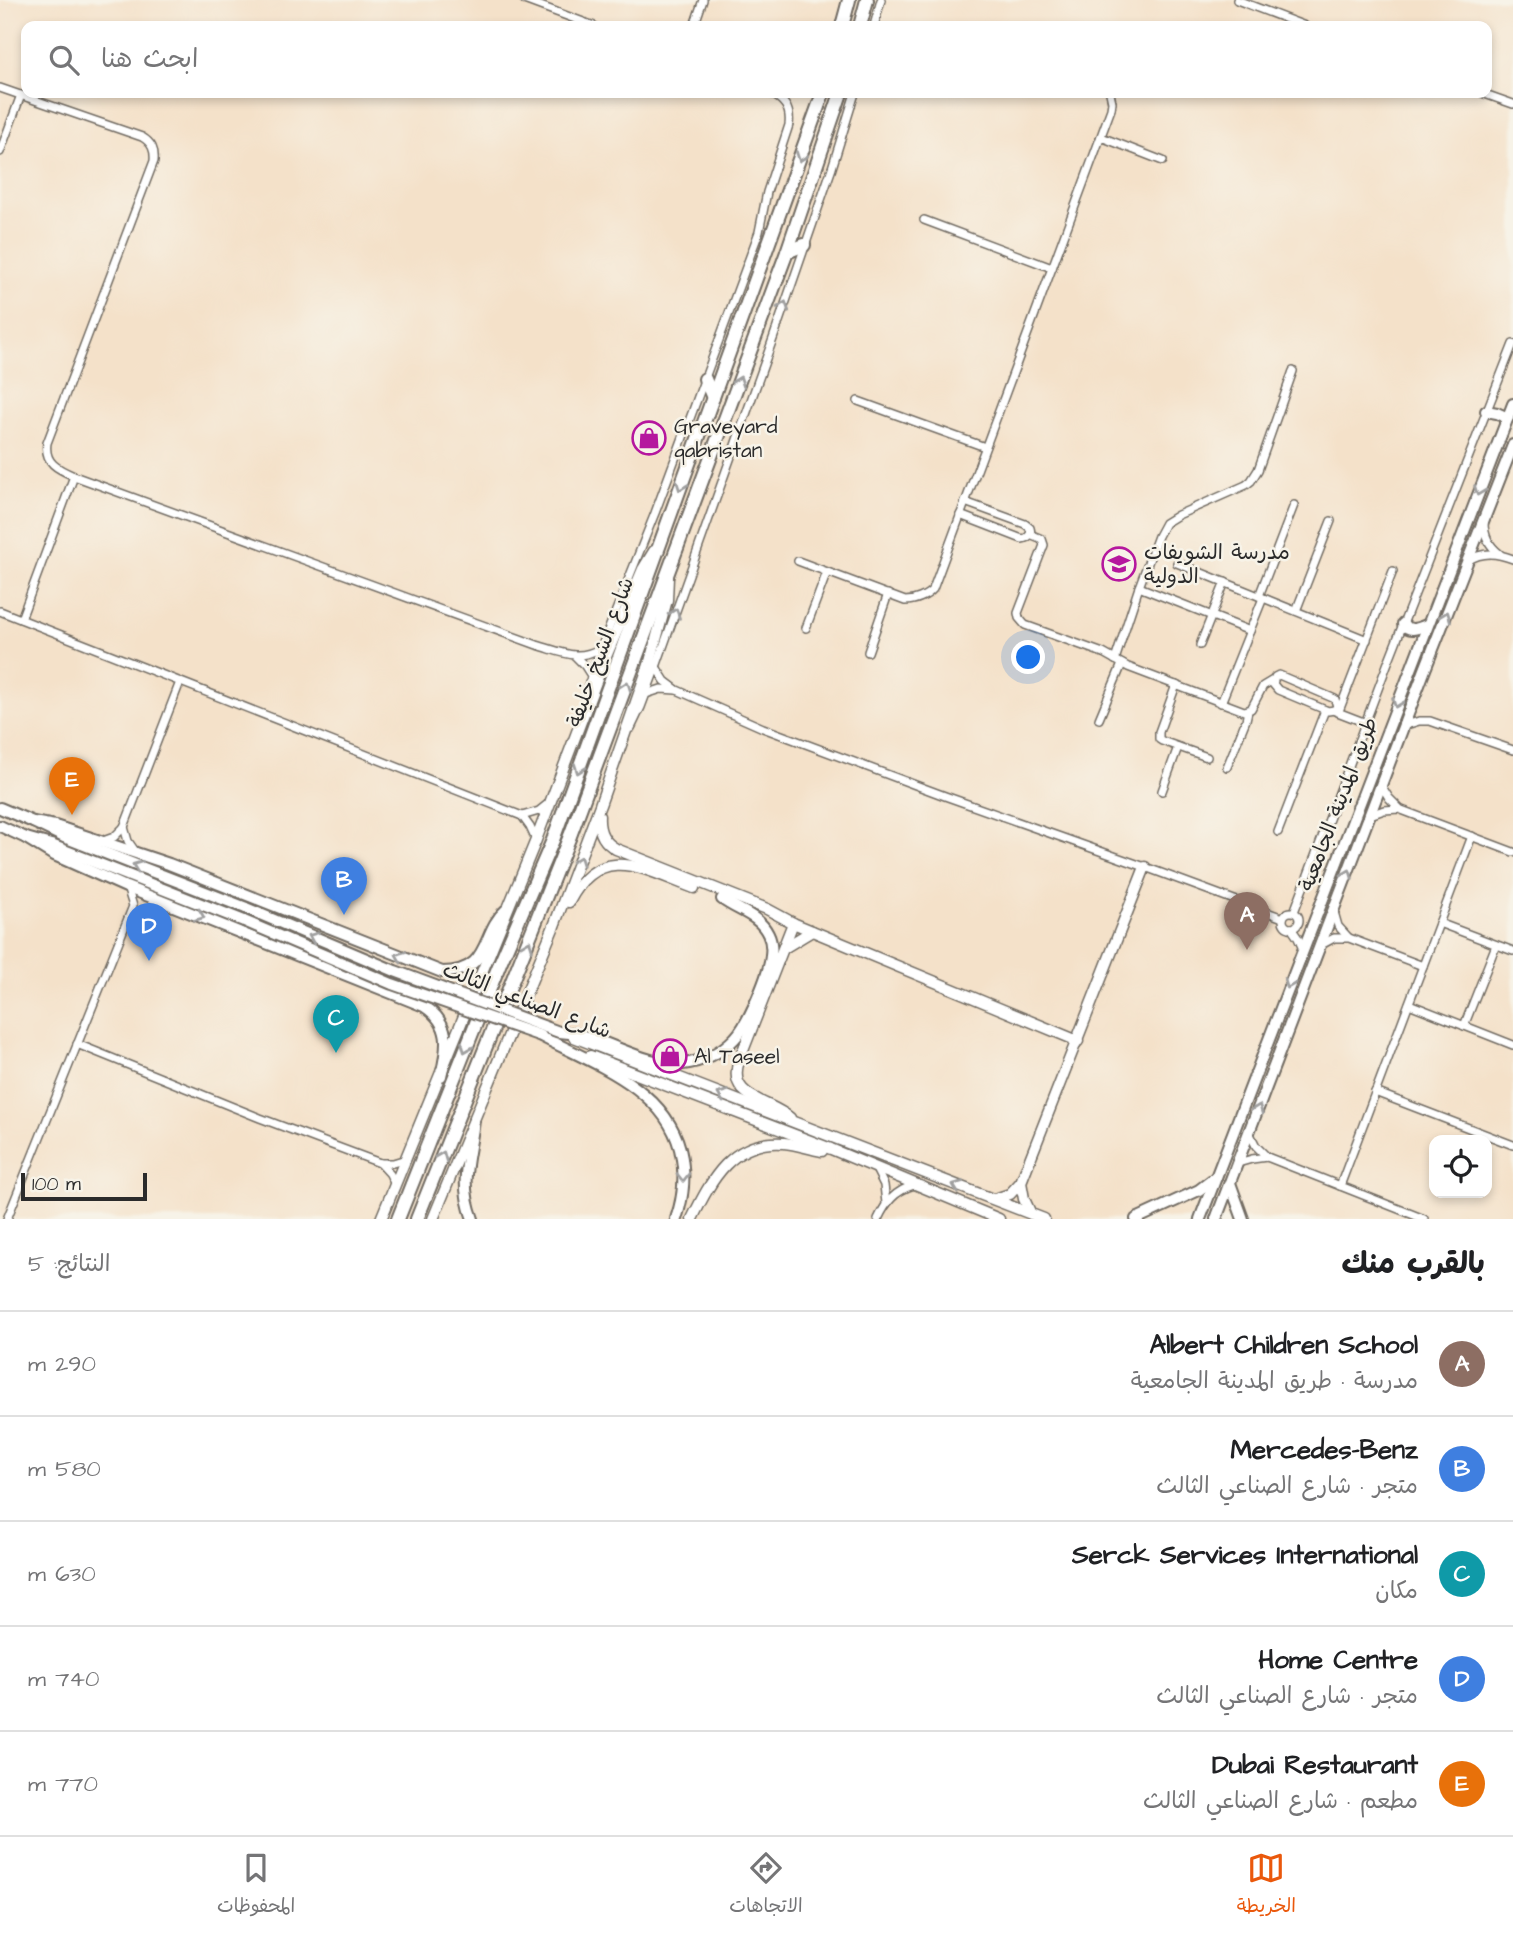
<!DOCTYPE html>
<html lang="ar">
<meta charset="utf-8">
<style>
:root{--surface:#fff;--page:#f2f2f2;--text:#202124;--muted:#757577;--line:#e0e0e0;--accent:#ea580c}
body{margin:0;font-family:"Architects Daughter","Playpen Sans Arabic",sans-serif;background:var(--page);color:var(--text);direction:rtl}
.controls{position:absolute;right:21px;bottom:21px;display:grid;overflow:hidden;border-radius:14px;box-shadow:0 4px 10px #0003}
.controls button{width:63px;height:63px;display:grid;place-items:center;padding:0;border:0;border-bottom:2px solid var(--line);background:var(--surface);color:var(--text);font:35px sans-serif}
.scale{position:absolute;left:21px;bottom:18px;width:126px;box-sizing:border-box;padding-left:7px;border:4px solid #2b2b2b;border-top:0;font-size:19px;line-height:24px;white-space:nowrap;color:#2b2b2b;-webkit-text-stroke:5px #f7f3e8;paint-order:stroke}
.you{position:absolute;left:1029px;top:658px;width:24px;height:24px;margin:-18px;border:5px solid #fff;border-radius:50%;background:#1a73e8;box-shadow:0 0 0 10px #1a73e833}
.badge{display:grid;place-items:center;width:46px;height:46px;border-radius:50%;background:var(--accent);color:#fff;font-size:23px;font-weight:700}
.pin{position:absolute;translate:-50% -58px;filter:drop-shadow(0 2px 4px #0008)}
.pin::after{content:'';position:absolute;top:37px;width:24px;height:21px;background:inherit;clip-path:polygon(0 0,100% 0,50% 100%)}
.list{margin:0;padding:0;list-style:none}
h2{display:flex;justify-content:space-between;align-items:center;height:91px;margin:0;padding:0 28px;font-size:30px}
h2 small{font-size:23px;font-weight:400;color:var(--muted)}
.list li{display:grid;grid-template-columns:46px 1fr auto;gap:21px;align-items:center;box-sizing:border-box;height:105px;padding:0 28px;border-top:2px solid var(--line)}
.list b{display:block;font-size:26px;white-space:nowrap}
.list p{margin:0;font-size:23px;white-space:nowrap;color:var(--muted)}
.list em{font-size:23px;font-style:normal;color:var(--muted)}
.icon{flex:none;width:38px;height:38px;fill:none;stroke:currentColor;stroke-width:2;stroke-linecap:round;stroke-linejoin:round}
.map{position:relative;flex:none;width:1513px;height:1219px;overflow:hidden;direction:ltr}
.search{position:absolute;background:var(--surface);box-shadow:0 4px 10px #0003;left:21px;right:21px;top:21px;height:77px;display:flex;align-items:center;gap:18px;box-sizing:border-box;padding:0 24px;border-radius:14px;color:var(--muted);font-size:26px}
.sheet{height:616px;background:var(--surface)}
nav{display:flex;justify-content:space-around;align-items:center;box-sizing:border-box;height:98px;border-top:2px solid var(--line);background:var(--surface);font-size:19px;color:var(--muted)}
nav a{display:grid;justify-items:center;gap:4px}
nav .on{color:var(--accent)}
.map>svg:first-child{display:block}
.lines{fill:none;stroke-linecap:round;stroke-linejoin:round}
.street-casing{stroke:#716b62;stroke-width:10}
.secondary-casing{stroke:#716b62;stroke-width:13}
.primary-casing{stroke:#716b62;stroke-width:14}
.highway-casing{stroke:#716b62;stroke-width:16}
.street{stroke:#fff;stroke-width:7}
.secondary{stroke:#fff;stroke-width:10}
.primary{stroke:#fff;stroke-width:10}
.highway{stroke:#fff;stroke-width:12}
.primary-bridge-casing{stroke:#716b62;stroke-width:14;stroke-linecap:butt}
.primary-bridge{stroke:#fff;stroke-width:10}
.oneway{stroke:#a0a0a0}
.labels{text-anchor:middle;stroke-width:5;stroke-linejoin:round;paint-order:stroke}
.poi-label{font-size:21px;fill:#2b2b2b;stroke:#f7f3e8;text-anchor:start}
.street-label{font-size:21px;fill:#2b2b2b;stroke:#f7f3e8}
</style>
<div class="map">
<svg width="1513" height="1219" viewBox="0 0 1513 1219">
<rect width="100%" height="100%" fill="#f7f3e8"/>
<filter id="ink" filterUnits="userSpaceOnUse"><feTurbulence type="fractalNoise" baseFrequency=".0143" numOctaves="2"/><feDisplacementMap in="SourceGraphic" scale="14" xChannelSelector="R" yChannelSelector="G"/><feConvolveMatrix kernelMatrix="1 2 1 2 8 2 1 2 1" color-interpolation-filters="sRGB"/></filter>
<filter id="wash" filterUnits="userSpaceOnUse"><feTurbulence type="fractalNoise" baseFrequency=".00686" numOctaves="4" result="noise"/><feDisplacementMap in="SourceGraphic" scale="28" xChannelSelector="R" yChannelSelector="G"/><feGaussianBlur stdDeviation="1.57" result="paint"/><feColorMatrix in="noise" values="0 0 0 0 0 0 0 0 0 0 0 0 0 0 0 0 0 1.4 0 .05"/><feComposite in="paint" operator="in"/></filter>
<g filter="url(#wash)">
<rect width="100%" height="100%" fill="#f4e1c9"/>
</g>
<g filter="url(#ink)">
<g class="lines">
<defs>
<g id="street">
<path d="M524,0L594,26"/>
<path d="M1237,0L1305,26"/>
<path d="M694,26L703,0"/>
<path d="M874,26L881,0"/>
<path d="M0,88L142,137C152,143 155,150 154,161L47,443C44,463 58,469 74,476L537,645C562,652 577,662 601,648"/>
<path d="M1482,93L1513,104"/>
<path d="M1101,137L1163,161"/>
<path d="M0,152L21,95"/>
<path d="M924,220L1052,268"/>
<path d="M858,401L985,447"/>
<path d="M960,515L1022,539C1029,538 1032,534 1030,528L1025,524L965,502"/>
<path d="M1484,523C1484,536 1489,546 1500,554"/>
<path d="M1030,534L1042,539L1044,545L1018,613L1019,618L1025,625L1103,653L1128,667L1244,711L1251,709L1263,686L1273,680"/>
<path d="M798,561L905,601C915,601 927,596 933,589L1111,109L1112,102L1110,93"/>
<path d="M1467,561C1483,551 1497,553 1513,559"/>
<path d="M1177,563L1367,640"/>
<path d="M1139,587L1250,631"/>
<path d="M1259,596L1294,505"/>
<path d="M0,611L522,816L530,827L536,840"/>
<path d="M1296,611L1331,521"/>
<path d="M21,619L74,476"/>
<path d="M806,628L827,572"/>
<path d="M1200,645L1225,582"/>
<path d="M868,652L888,594"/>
<path d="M576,657L585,666L592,677"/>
<path d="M1115,660L1139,587L1158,536L1165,523L1178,515L1246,485L1251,481L1258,470L1293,371"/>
<path d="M656,667L665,681L677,690L763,728L945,796L1145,867L1283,918"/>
<path d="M1279,675L1335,699L1337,707L1334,710L1328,711L1278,690L1273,684L1275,677Z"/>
<path d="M1176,685L1159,732V739L1162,741L1207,757"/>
<path d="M646,694L661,689L676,690"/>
<path d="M1221,703L1263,598"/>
<path d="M585,705L587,689L601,648L655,513L759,232L767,192L789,125C791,108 784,100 770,93"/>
<path d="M1335,711L1366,723"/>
<path d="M1339,711L1393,571"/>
<path d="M1099,719L1122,664"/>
<path d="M1403,726L1419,721H1430L1513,750"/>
<path d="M631,728L641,707L656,667L774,336L832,168L855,93"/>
<path d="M1227,767L1246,720L1248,711"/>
<path d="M1381,785L1389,798L1399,808"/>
<path d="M1162,791L1178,747"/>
<path d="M1370,815L1384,810L1399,809L1513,852"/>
<path d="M522,816L539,811L549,803"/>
<path d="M124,827L128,841L135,851"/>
<path d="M1278,832L1325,710"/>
<path d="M103,841L114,837L124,827L180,682"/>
<circle cx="1291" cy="920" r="8"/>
<path d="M1294,912L1387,665L1513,344"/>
<path d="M1334,912L1338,926L1348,937"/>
<path d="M1439,923L1513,951"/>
<path d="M1291,928L1298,938L1303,949"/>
<path d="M1321,945L1334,938H1349L1423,966"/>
<path d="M1409,1004L1513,1045"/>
<path d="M1464,1026L1496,945"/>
<path d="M77,1044L260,1118L380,1163H393L406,1159"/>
<path d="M1375,1092L1513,1145"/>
<path d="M1249,1132L1256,1146L1267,1157L1424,1219"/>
<path d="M380,1163L390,1174L395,1185"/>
<path d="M1238,1163L1252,1159L1267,1157"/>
<path d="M876,1169L884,1185L886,1203"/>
<path d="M1340,1186L1472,836"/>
<path d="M7,1219L133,906L127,887"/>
<path d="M878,1219C886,1202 895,1191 914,1185"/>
</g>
<g id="secondary">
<path d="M599,816C598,831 603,842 616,849L767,909L793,923L1078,1041"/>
<path d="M569,902C601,840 645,870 694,888"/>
<path d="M784,948L812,931"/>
<path d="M574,1037L1044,1219"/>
<path d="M590,1056L831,1149L999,1219"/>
<path d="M790,1118C769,1100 726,1098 739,1061L793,923"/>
<path d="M1021,1182L1024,1199L1031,1214"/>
<path d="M995,1199L1010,1194L1021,1182L1145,867"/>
<path d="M381,1219L536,840L602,666L643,569L654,551"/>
<path d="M433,1219L554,926L600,805L649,665L667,600L668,577"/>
<path d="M692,1219C711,1180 732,1139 784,1143C797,1144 809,1149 822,1151"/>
</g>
<g id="primary">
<path d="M1486,411L1497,413L1508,418"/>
<path d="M1403,624C1410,633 1418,628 1427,625"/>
<path d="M0,808L33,822L64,837L246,908"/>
<path d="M33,822L55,826L169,864L442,972C492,972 480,933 506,910"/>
<path d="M0,826L26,838L51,845L244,921"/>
<path d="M26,838L52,854L126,887L424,1006C452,1024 448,1047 441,1076"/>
<path d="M559,1032C572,1033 584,1035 596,1040C623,1049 653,1066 683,1064C702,1062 722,1052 735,1038C748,1025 770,973 771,955C772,948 771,940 768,934C759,915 738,911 722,899"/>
<path d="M541,1036C592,1063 664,1087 680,1149C686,1173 684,1196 676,1219"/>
<path d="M1230,1183L1243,1219"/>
<path d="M473,1219C458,1180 470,1158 474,1120"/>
<path d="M1136,1219L1199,1190L1216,1177"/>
<path d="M1200,1219L1513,404"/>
<path d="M1216,1219L1424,672L1513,445"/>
</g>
<g id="highway">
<path d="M842,26L849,0"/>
<path d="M860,26L867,0"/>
<path d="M787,252L804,245"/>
<path d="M705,379L713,398"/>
<path d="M398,1219L500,963L553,840L823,93"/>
<path d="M417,1219L570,836L787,252L841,93"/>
</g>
</defs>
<use href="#street" class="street-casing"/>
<use href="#secondary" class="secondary-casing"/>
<use href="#primary" class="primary-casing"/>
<use href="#highway" class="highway-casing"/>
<use href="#street" class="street"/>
<use href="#secondary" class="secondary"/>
<use href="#primary" class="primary"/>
<use href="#highway" class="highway"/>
<defs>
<g id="primary-bridge">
<path d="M246,908L395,971L559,1032"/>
<path d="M244,921L392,984L541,1036"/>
</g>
</defs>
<use href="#primary-bridge" class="primary-bridge-casing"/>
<use href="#primary-bridge" class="primary-bridge"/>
</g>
<defs><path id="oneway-chevron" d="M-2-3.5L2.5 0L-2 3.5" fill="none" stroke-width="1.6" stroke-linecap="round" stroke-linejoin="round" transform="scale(1.75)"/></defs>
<g class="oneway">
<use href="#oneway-chevron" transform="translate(801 157) rotate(110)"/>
<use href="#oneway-chevron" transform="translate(784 306) rotate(-72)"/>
<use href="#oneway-chevron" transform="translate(739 381) rotate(-70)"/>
<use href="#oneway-chevron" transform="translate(681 486) rotate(110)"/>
<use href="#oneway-chevron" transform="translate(1479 491) rotate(111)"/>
<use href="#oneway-chevron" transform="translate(675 613) rotate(-70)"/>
<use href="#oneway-chevron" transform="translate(1446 616) rotate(-69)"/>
<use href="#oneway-chevron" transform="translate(626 686) rotate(-70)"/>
<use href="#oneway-chevron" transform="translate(1397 703) rotate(111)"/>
<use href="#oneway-chevron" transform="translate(579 769) rotate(110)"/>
<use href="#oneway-chevron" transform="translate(579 861) rotate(-69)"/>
<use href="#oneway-chevron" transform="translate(137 866) rotate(-159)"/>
<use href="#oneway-chevron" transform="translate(1348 874) rotate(-69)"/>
<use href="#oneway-chevron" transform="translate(200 916) rotate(22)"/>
<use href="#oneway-chevron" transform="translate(313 937) rotate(-157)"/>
<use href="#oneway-chevron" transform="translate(528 945) rotate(-69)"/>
<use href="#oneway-chevron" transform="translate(400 956) rotate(-158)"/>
<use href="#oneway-chevron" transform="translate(1289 984) rotate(111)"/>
<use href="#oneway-chevron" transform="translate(466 1048) rotate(112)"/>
<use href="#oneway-chevron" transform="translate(722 1095) rotate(-159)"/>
<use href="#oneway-chevron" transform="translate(1258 1109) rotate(-69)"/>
<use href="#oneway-chevron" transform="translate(442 1156) rotate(-68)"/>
<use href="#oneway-chevron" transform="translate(683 1177) rotate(90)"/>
<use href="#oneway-chevron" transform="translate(957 1186) rotate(-159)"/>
</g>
</g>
<defs>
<symbol id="shop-ring" viewBox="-11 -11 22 22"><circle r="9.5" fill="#f7f3e8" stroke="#b5179e" stroke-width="1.5"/><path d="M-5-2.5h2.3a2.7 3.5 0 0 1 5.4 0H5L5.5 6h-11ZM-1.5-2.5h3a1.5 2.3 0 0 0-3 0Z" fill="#b5179e"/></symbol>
<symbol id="school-ring" viewBox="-11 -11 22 22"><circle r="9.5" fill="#f7f3e8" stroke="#b5179e" stroke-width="1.5"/><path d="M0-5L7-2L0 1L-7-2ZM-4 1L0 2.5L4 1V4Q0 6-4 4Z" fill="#b5179e"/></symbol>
</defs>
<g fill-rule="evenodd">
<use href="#shop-ring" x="630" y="419" width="38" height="38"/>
<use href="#school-ring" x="1100" y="545" width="38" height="38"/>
<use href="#shop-ring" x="651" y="1037" width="38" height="38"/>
</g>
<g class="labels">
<g class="poi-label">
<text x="674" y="433">Graveyard<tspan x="674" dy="24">qabristan</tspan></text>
<text x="1144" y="559">مدرسة الشويفات<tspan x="1144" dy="24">الدولية</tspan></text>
<text x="694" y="1063">Al Taseel</text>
</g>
<g class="street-label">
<text transform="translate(600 652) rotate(-70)" y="7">شارع الشيخ خليفة</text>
<text transform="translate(1338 804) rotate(-69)" y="7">طريق المدينة الجامعية</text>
<text transform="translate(527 1000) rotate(21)" y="7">شارع الصناعي الثالث</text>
</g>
</g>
</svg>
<div class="controls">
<button><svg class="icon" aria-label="locate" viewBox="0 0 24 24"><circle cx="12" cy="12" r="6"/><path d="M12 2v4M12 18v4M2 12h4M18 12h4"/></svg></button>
</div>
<div class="scale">100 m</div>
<div class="you"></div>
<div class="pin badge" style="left:1247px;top:950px;background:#8d6e63">A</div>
<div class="pin badge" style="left:344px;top:915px;background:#3f7fe0">B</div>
<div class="pin badge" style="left:336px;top:1053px;background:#0f9aa8">C</div>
<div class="pin badge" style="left:149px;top:961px;background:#3f7fe0">D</div>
<div class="pin badge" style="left:72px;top:815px;background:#e8710a">E</div>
<div class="search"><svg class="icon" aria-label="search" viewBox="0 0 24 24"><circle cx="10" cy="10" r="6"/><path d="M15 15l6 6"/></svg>ابحث هنا</div>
</div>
<section class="sheet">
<h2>بالقرب منك<small>النتائج: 5</small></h2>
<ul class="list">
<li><span class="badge" style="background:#8d6e63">A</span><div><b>Albert Children School</b><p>مدرسة · طريق المدينة الجامعية</p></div><em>290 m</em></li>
<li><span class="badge" style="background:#3f7fe0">B</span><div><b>Mercedes-Benz</b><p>متجر · شارع الصناعي الثالث</p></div><em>580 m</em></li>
<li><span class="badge" style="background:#0f9aa8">C</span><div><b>Serck Services International</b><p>مكان</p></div><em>630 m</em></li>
<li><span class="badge" style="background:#3f7fe0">D</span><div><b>Home Centre</b><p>متجر · شارع الصناعي الثالث</p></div><em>740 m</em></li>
<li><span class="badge" style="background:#e8710a">E</span><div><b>Dubai Restaurant</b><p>مطعم · شارع الصناعي الثالث</p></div><em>770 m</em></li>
</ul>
</section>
<nav>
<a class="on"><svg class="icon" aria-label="map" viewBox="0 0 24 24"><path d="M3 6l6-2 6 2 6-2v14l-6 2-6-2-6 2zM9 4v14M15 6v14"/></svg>الخريطة</a>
<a><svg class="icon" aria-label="directions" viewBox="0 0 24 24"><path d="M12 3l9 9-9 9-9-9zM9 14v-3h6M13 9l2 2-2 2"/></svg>الاتجاهات</a>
<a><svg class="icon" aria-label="saved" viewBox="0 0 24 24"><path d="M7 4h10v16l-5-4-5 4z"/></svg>المحفوظات</a>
</nav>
